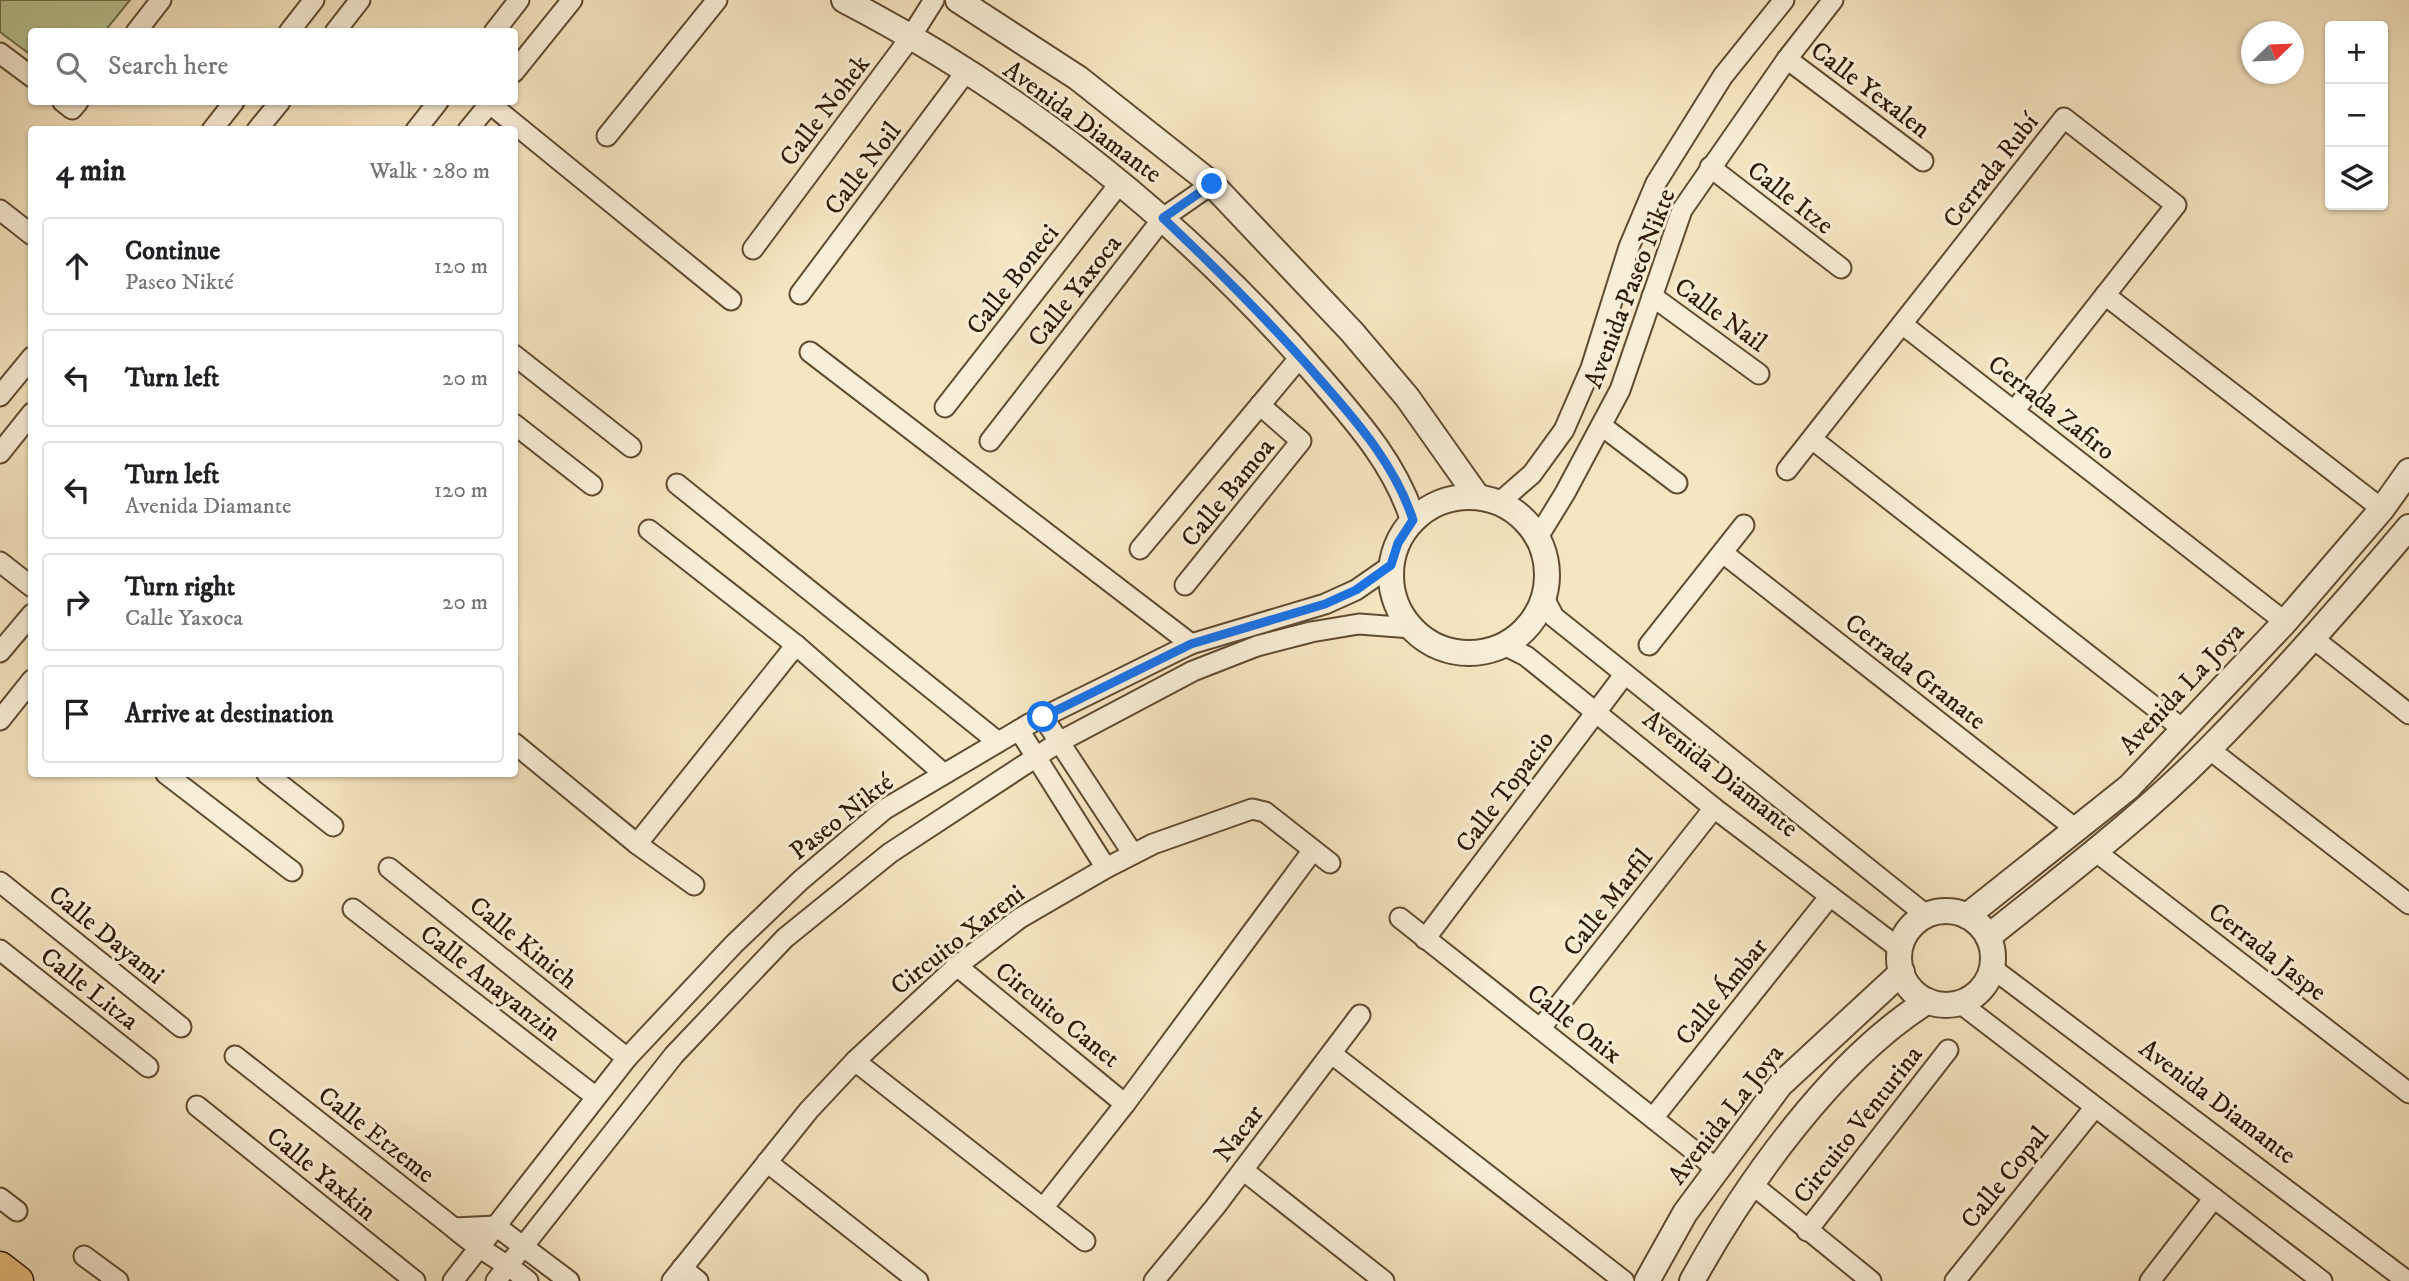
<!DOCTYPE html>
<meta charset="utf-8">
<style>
:root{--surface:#fff;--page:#f6f6f6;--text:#202124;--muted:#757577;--line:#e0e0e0}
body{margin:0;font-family:"IM FELL DW Pica",serif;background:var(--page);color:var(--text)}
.controls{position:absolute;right:21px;top:21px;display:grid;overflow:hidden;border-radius:7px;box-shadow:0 2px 5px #0004}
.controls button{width:63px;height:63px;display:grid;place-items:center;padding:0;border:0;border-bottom:2px solid var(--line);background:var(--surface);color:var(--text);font:35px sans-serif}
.compass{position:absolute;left:2241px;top:21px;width:63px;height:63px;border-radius:50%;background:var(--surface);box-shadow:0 2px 5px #0004;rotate:67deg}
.stop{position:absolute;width:21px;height:21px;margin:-16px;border:5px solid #1a73e8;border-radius:50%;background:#fff}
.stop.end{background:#1a73e8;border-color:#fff;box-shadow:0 2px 7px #0008}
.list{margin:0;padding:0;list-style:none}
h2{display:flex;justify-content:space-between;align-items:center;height:91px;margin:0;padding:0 28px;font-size:30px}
h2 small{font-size:23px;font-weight:400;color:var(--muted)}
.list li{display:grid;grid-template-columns:46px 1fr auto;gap:21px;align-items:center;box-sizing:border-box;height:98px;margin:0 14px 14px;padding:0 14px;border:2px solid var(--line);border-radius:7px}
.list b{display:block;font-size:26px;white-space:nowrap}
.list p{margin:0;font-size:23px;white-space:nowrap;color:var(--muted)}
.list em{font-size:23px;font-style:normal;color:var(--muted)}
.icon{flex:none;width:38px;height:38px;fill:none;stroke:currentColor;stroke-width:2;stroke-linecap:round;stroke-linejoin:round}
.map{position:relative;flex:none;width:2409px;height:1281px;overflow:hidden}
.search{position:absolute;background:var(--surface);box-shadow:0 2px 5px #0004;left:28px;top:28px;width:490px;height:77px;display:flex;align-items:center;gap:18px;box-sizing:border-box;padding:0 24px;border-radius:7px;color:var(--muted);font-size:26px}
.panel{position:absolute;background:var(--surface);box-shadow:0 2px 5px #0004;left:28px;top:126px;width:490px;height:651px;border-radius:7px}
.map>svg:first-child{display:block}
.green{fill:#bac594;stroke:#746e4a;stroke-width:2}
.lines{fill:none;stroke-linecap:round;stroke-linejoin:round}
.minor-casing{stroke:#614b31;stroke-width:23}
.tertiary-casing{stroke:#614b31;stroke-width:28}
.primary-casing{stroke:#2f1801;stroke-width:33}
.minor{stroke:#f9eed7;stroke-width:19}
.tertiary{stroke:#f9eed7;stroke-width:24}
.primary{stroke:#ebc280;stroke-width:30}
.route{stroke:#1a73e8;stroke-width:9}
.labels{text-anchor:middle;stroke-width:6;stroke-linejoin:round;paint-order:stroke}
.street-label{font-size:26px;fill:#2f1801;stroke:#f9eed7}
</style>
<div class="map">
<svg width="2409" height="1281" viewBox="0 0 2409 1281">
<rect width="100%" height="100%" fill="#f6e5c1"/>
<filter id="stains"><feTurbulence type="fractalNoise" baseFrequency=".00286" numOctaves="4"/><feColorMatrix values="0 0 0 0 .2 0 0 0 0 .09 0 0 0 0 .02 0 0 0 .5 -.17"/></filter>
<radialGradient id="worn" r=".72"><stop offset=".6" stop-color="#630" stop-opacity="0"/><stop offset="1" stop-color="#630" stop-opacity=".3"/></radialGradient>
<path class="green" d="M0,0H130L105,31L32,32L31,55L0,32Z"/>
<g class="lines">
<defs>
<g id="minor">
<path d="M136,32L161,0"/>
<path d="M289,32L314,0"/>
<path d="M335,32L360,0"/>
<path d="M494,32L519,0"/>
<path d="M0,53L32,77"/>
<path d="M1787,59L1923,161"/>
<path d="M514,72L572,0"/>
<path d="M63,102L72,109L78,102"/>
<path d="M489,103L731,300"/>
<path d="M212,130L234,102"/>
<path d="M257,130L280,102"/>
<path d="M416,130L438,102"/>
<path d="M468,130L491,102"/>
<path d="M607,136L717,0"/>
<path d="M1710,167L1841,268"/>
<path d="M0,210L32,235"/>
<path d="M753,249L910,38L934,0"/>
<path d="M800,294L965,73"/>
<path d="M2105,295L2382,509"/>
<path d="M1652,296L1759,374"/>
<path d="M1902,324L2285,622"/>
<path d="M810,352L1191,644"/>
<path d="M514,355L631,447"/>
<path d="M0,396L32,357"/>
<path d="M945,407L1120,183"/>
<path d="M514,424L592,485"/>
<path d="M1602,426L1677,483"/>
<path d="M1812,439L2184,730"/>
<path d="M990,441L1163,218L1212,184"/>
<path d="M0,453L32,413"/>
<path d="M1787,470L2064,118L2176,205L2014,411"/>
<path d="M677,484L998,742"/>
<path d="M1500,502L1532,474L1564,430L1591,368L1629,247L1656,183L1723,76L1784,0"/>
<path d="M649,530L796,645L944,774"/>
<path d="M1538,537L1565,493L1620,390L1682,210L1787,59L1833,0"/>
<path d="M1140,549L1301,356"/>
<path d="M1723,553L2077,830"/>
<path d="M0,562L32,587"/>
<path d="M1185,585L1301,441L1260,405"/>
<path d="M1544,598L1554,617L1926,915"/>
<path d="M2314,639L2409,714"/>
<path d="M1504,645L1526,656L1714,808L1900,949"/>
<path d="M1649,645L1744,525"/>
<path d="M0,652L32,614"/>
<path d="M1043,717L1133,854"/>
<path d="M0,720L32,680"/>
<path d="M1019,730L1106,868"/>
<path d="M514,743L637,844L694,885"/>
<path d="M2209,749L2409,904"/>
<path d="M166,774L292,871"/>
<path d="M267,774L333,826"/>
<path d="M637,844L796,645"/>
<path d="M2095,851L2409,1093"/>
<path d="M389,868L627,1058"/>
<path d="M0,882L181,1027"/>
<path d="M353,909L596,1097"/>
<path d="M1400,918L1717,1169"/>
<path d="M1425,939L1624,675"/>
<path d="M0,950L148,1067"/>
<path d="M957,966L1125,1104"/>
<path d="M1992,968L2407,1281"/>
<path d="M1960,1003L2322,1281"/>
<path d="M1540,1029L1714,808"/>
<path d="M1332,1054L1624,1281"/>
<path d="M235,1056L454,1228C477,1249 504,1261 528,1281"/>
<path d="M855,1061L1085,1241"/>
<path d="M197,1106L415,1281"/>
<path d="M1653,1118L1830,896"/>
<path d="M767,1162L918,1281"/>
<path d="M1243,1170L1384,1281"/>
<path d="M1753,1185L1871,1281"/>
<path d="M0,1198L17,1211"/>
<path d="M1044,1207L1125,1104L1313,850"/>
<path d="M454,1228L496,1226L569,1281"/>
<path d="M1807,1231L1948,1050"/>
<path d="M84,1256L118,1281"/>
<path d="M682,1268L698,1281"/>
<path d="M453,1281L627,1058L734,944L801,880L885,809L1029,724L1191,644L1325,604L1356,590L1392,565"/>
<path d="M496,1281L674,1055L785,938L890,853L1059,742L1193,671L1257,646L1311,632L1359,624L1412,628"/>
<path d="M672,1281L809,1110L855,1061L957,966L1020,918L1106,868L1153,844L1252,809L1265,812L1330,863"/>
<path d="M1154,1281L1215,1207L1360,1015"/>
<path d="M1955,1281L2095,1107"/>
<path d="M2150,1281L2214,1198"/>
</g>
<g id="tertiary">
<path d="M844,0C1023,93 1185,223 1317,375C1355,419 1395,463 1413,520"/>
<path d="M958,0L1078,78L1212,184L1352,332L1407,397L1477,496"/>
<circle cx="1469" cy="575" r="78"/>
<circle cx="1946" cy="958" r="47"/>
<path d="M1967,916L2129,787L2285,622L2382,509L2409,471"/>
<path d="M1988,937C2064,876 2142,817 2210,748C2280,677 2345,603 2409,527"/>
<path d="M1647,1281L1685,1213L1780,1085L1902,972"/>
<path d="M1692,1281C1745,1185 1834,1059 1928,1001"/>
</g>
<path id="primary" d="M0,1267L18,1281"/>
</defs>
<use href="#minor" class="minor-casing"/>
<use href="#tertiary" class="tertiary-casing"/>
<use href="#primary" class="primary-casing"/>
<use href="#minor" class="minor"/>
<use href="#tertiary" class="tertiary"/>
<use href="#primary" class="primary"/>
</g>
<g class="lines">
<path class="route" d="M1043,717L1191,644L1325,604L1356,590L1391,565L1398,543L1413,520C1396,467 1359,424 1323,383C1273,325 1219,271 1163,218L1212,184"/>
</g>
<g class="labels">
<g class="street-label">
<text transform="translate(1871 89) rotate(37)" y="9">Calle Yexalen</text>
<text transform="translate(824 110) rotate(-53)" y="9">Calle Nohek</text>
<text transform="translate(1083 121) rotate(36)" y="9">Avenida Diamante</text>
<text transform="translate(862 168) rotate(-53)" y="9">Calle Noil</text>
<text transform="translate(1990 170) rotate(-52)" y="9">Cerrada Rubí</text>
<text transform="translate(1791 197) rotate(38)" y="9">Calle Itze</text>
<text transform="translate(1012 279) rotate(-52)" y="9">Calle Boneci</text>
<text transform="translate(1629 288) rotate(-69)" y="9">Avenida Paseo Nikte</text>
<text transform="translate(1074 290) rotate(-52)" y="9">Calle Yaxoca</text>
<text transform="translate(1721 314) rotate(36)" y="9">Calle Nail</text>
<text transform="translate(2052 407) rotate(38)" y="9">Cerrada Zafiro</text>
<text transform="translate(1227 492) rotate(-51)" y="9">Calle Bamoa</text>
<text transform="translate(1916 671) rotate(38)" y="9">Cerrada Granate</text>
<text transform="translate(2181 688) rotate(-47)" y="9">Avenida La Joya</text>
<text transform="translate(1721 773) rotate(38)" y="9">Avenida Diamante</text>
<text transform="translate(1504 791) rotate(-53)" y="9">Calle Topacio</text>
<text transform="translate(841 816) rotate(-38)" y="9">Paseo Nikté</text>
<text transform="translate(1607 902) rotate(-52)" y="9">Calle Marfil</text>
<text transform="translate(107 934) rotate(39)" y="9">Calle Dayami</text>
<text transform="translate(957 939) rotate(-38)" y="9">Circuito Xareni</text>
<text transform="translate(524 942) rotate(39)" y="9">Calle Kinich</text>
<text transform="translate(2268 951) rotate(38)" y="9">Cerrada Jaspe</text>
<text transform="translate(491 982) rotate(38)" y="9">Calle Anayanzin</text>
<text transform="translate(90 988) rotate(38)" y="9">Calle Litza</text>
<text transform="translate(1721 991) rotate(-51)" y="9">Calle Ámbar</text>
<text transform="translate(1058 1014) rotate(39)" y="9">Circuito Canet</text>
<text transform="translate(1575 1023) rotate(38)" y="9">Calle Onix</text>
<text transform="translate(2218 1101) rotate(37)" y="9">Avenida Diamante</text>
<text transform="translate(1725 1114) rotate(-52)" y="9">Avenida La Joya</text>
<text transform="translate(1857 1124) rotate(-52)" y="9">Circuito Venturina</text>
<text transform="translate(1238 1133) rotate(-53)" y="9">Nacar</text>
<text transform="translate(377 1134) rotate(38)" y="9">Calle Etzeme</text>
<text transform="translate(322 1173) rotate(39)" y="9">Calle Yaxkin</text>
<text transform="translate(2004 1177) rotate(-51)" y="9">Calle Copal</text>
</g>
</g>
<rect width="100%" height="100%" filter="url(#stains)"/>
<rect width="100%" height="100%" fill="url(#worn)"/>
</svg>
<div class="controls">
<button>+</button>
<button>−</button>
<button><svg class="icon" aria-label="layers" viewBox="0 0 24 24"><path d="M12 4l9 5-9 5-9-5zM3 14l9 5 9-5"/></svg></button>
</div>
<svg class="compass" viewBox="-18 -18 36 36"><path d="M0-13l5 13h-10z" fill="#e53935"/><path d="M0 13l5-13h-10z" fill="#757577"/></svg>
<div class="stop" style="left:1043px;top:717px"></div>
<div class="stop end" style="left:1212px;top:184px"></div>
<div class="search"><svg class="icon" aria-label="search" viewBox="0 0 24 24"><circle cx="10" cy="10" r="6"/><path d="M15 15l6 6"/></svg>Search here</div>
<section class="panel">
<h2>4 min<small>Walk · 280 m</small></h2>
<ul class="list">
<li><svg class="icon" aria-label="ahead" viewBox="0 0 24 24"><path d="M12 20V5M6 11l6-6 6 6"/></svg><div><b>Continue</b><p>Paseo Nikté</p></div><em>120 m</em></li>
<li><svg class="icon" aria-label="left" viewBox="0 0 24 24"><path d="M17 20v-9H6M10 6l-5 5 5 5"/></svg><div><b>Turn left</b></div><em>20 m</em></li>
<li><svg class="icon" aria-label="left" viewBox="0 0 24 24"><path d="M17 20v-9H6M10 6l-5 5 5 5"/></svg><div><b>Turn left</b><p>Avenida Diamante</p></div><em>120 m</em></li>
<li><svg class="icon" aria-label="right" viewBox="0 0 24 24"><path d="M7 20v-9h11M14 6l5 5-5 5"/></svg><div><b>Turn right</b><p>Calle Yaxoca</p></div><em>20 m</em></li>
<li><svg class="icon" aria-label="arrive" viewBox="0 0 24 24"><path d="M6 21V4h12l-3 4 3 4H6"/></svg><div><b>Arrive at destination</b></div></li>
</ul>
</section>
</div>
